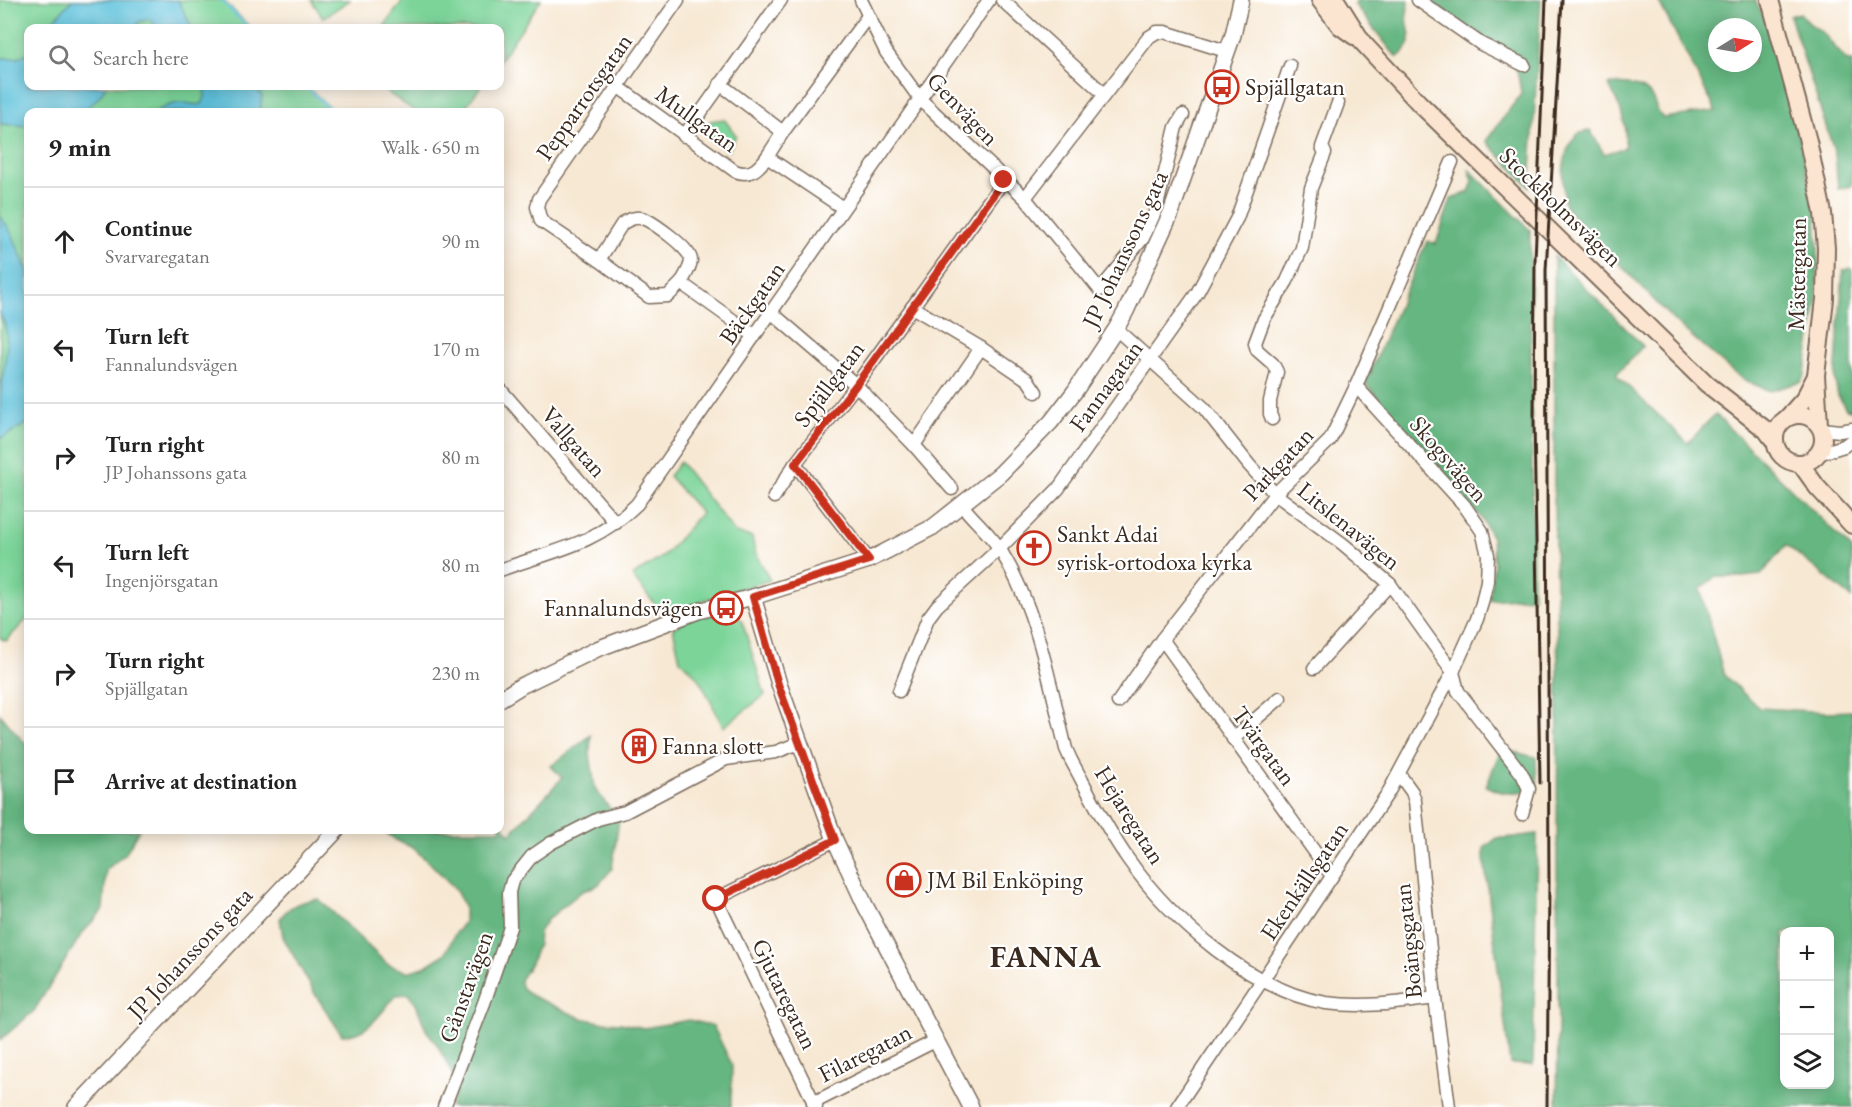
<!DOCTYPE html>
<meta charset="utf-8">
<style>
:root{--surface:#fff;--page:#f6f6f6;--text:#222;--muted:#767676;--line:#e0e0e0}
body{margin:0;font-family:"EB Garamond",serif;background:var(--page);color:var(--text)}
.controls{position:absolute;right:18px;bottom:18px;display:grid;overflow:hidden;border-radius:12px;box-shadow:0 3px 15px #0003}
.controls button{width:54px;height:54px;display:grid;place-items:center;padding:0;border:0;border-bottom:2px solid var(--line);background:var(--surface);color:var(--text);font:30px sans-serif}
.compass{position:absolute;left:1708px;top:18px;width:54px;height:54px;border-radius:50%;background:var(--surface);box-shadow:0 3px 15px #0003;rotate:79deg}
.stop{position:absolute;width:18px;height:18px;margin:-14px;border:4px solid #c8321e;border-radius:50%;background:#fff}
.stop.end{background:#c8321e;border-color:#fff;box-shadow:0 2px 6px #0008}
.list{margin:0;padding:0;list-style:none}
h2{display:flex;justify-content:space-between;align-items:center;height:78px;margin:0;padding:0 24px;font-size:26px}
h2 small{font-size:20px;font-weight:400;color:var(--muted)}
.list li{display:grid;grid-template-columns:39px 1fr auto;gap:18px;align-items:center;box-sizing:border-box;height:108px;padding:0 24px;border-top:2px solid var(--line)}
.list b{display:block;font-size:22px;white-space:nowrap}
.list p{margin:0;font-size:20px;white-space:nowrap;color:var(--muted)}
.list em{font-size:20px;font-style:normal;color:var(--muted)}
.icon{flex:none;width:33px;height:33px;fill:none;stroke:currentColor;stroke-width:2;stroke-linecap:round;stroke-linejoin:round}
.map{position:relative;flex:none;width:1852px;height:1107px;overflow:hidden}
.search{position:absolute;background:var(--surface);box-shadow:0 3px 15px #0003;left:24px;top:24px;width:480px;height:66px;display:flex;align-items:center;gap:15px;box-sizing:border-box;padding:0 21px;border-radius:12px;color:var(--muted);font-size:22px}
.panel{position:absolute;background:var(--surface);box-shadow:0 3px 15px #0003;left:24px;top:108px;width:480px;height:726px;border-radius:12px}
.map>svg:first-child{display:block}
.green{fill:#7cd499;stroke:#5c7f5c;stroke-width:1.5}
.forest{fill:#65b681;stroke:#507050;stroke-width:1.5;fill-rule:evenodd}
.water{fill:#5fc2dc;stroke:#4d767d;stroke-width:1.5}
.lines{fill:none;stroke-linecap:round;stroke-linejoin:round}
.stream{stroke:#5fc2dc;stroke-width:3}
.minor-casing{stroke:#7d6c5d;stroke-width:15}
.tertiary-casing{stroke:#7d6c5d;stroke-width:18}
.secondary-casing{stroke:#7d6c5d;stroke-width:20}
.minor{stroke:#fff;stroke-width:12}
.tertiary{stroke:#fff;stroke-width:15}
.secondary{stroke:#fce5d0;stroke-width:16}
.rail{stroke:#3b2a1e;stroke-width:3}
.route{stroke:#c8321e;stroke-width:8}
.labels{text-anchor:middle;stroke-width:4.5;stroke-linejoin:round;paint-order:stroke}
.poi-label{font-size:24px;fill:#3b2a1e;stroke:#fff;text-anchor:start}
.street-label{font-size:24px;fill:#3b2a1e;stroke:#fff}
.district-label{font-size:30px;font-weight:bold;letter-spacing:1.5px;fill:#3b2a1e;stroke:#fff}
</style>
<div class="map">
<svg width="1852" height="1107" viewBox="0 0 1852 1107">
<rect width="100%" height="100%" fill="#fff"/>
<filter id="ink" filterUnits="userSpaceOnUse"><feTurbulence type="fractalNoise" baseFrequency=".0167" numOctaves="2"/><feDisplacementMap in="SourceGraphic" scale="12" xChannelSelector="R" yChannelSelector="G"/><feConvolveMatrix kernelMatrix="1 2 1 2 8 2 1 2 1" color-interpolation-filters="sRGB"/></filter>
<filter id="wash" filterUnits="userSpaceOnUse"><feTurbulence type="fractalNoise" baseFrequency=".008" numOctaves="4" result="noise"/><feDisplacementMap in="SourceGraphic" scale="24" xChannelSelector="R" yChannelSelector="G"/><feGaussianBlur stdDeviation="1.35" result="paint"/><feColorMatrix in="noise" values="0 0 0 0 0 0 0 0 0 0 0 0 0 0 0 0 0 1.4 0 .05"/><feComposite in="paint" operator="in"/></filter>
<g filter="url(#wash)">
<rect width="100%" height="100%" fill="#f7e8d3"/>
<g class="green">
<path d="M0,0H223L251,28H28V86H307L334,112H28V618L6,641L0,638Z"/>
<path d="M311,0H350L323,18Z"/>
<path d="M403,0H541L500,60V28H383Z"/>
<path d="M378,86H481L462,112H416Z"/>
<path d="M724,119L736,135L728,151L704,133L710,121Z"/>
<path d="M680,462L735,533L752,537L755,552L770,580L701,601V606L665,617L632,576L664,556L701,513L669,476Z"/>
<path d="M729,610L737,614L742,621L765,695L723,727C711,704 702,675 680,660L673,628L703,612Z"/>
</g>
<g class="forest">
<path d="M1356,0H1409C1409,5 1407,10 1407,15C1407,37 1419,40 1397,58L1355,5Z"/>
<path d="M1429,0H1541L1530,187L1486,141L1521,94L1518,74L1508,51L1483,37Z"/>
<path d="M1658,0H1755L1764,17L1773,45L1800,142L1816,213L1818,249L1817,300L1805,374L1801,382L1770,391L1746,381L1734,373L1673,320L1565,207C1563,185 1559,153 1576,136C1579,132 1585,132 1590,130L1604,154L1624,148C1629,125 1619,104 1608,84C1622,85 1643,83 1652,97C1656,104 1656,112 1663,118L1716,111ZM1717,27H1753V63H1717Z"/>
<path d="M1800,13L1809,23L1822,32L1847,61H1852V186L1838,189L1835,154L1790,16Z"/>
<path d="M1469,169L1530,230L1533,597L1489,600L1494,563L1492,538L1481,518L1435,461L1366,384L1367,379L1427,241L1436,244L1451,199L1469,192L1473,181Z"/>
<path d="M1554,256L1643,346L1616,375L1688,443L1715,414L1852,549V598L1786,545L1761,575L1742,577H1715L1700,589L1724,675L1759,708L1827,712L1852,711V1107H1557L1558,1018L1557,856L1558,669L1554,507ZM1784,932H1830V1084H1784Z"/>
<path d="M1852,269V410L1846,409L1838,396L1835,380L1843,270Z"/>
<path d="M0,714L23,741L28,744V830H139L126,853L106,870L103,910L81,935L34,1011L0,1040Z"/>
<path d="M591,735L590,753L595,789L619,820L612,869L598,885L581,892L547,920L539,932L538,944L531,963L520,980L521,987L532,996L550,1004L581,1018L601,1022L621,1023L644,1028L689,1020L713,1026L732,1065L731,1107H450L458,1085L438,1046L426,1030L416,1004L408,994L396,995C380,1014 368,1036 342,1035L315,994L283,937L280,919C289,904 303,901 319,899L387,964L407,972L424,967L445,954L454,936L464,922V906L455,889L434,867L413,848L396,840L382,830H500V822L510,834L562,778L551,766Z"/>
<path d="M1501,749L1536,757L1537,787C1522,797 1501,794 1486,786Z"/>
<path d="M1537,834L1533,1065L1510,1064L1484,858V848L1497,838C1510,839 1523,835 1537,834Z"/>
</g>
<g class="water">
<path d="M72,0H178L192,28H159L149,19L139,22L136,28H46Z"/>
<path d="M28,53V86H106C87,121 63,112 28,112V126L0,124V58H18Z"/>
<path d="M204,86H255L262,96L260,112H155C163,108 173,102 183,103C191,103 194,106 202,104L205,97Z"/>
<path d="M0,216C14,233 18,251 28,271V423L0,439C0,425 0,410 0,397C2,371 14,338 0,314Z"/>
</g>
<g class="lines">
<g class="stream">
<path d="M221,0L249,28"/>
<path d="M305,86L333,112"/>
</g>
</g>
</g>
<g filter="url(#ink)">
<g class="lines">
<defs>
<g id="minor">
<path d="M861,0L886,52L920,99L1025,198L1100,290L1143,238L1156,210L1176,127L1183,115"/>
<path d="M1002,0L1104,94"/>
<path d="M1418,0L1481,44L1524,65"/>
<path d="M720,84L783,132"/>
<path d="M617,86L735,171C750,177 758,169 767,157L843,208"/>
<path d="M684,136L781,0"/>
<path d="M767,157L783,132L868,16"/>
<path d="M1025,198L1149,37L1157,32H1165L1226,51"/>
<path d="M599,260L541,221L537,207L539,199L678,0"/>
<path d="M681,283C685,276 691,267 691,260C691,249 655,224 645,219C637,216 629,219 622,224L599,260L649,297L668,296L681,283L755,336"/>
<path d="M912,307L981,348L1028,380L1036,392"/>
<path d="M772,313L856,385L914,445L952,489"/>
<path d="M1116,329L1204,408L1249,465L1275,494L1343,544L1390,584L1453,672L1458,691L1522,774L1529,789L1522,814"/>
<path d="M500,389L616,523"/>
<path d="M1272,419L1270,414V401L1277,372L1273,364L1257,350L1255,343L1264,319L1287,281L1302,248L1311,188L1325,153L1322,147L1338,103"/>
<path d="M1821,429L1840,431L1852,429"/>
<path d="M914,445L981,348"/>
<path d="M1818,454L1844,446L1852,440"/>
<path d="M795,464L869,560"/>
<path d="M774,497L795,464L856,385L1004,180"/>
<path d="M962,505C974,521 991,534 1001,551C1038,612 1049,681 1066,749L1071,760C1089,793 1106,828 1128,859C1170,919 1252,991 1326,1003C1363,1008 1399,1003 1435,998"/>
<path d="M500,570C552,551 596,545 637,504L989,0"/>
<path d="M1162,639L1332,876"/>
<path d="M1314,668L1390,584"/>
<path d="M899,691L928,618L937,606L1000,548L1058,489L1197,293L1237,218L1290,66"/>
<path d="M1118,702L1162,639L1275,494L1330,440L1356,386L1452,162"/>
<path d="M1233,739L1280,698"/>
<path d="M1399,774L1412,792L1415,801L1435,998L1449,1107"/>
<path d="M813,1103L935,1041"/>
<path d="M444,1107L484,1003L510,927L509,892L512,881L532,856L551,843L598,819L625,812L726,759L776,752L799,743"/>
<path d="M816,1107L716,899L835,840"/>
<path d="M1177,1107L1388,793L1453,672L1477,619L1482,603L1487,581L1488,555L1482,531L1464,505L1356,386"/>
</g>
<g id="tertiary">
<path d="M753,597L779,684L835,840L865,905L971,1107"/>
<path d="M500,699L521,686L597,649L698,611L753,597L869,560L933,527L1000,474L1051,422L1075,391L1116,329L1126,311L1171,213L1233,35L1241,0"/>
<path d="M76,1107L337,830"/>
</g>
<g id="secondary">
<path d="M1320,0L1340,26L1354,36"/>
<path d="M1336,0L1363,43L1419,103L1707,384L1766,430L1775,442"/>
<path d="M1770,0L1808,141L1823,213L1826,248L1825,299L1816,375L1819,425"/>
<circle cx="1799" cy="439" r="24"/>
<path d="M1788,417L1804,399L1816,376"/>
<path d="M1800,463L1817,487L1852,525"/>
</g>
</defs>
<use href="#minor" class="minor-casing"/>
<use href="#tertiary" class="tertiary-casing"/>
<use href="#secondary" class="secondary-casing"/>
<use href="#minor" class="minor"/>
<use href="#tertiary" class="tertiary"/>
<use href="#secondary" class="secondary"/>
<g class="rail">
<path d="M1540,783L1534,420L1535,260L1546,0"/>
<path d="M1547,1107L1549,883L1546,270L1562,0"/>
</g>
</g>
</g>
<g class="lines" filter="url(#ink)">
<path class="route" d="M716,899L835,840L778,684L753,597L869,560L795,464L856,385L1004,180"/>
</g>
<defs>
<symbol id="bus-ring" viewBox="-11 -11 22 22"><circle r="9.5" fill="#fff" stroke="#c8321e" stroke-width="1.5"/><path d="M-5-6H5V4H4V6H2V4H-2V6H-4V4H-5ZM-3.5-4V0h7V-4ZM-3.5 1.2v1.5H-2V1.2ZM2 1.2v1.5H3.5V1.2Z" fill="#c8321e"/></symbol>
<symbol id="church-ring" viewBox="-11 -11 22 22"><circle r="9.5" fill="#fff" stroke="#c8321e" stroke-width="1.5"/><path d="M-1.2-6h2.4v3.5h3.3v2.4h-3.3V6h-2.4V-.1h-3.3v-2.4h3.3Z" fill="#c8321e"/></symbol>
<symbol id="building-ring" viewBox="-11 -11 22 22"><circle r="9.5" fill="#fff" stroke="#c8321e" stroke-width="1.5"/><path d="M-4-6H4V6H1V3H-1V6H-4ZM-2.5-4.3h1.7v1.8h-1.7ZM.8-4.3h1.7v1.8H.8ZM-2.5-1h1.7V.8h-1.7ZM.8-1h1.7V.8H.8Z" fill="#c8321e"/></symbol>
<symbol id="shop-ring" viewBox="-11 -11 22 22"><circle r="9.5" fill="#fff" stroke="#c8321e" stroke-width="1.5"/><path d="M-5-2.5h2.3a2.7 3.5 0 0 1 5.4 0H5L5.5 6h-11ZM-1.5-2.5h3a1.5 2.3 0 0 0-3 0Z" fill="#c8321e"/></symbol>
</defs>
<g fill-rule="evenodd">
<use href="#bus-ring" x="1203" y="68" width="38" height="38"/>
<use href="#church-ring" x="1015" y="529" width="38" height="38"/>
<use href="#bus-ring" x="707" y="589" width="38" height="38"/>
<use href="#building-ring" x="620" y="727" width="38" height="38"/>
<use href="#shop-ring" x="885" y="861" width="38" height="38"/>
</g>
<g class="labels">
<g class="poi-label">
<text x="1245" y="95">Spjällgatan</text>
<text x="1057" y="542">Sankt Adai<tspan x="1057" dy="28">syrisk-ortodoxa kyrka</tspan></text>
<text x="703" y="616" text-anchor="end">Fannalundsvägen</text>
<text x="662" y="754">Fanna slott</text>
<text x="927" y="888">JM Bil Enköping</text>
</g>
<g class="street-label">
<text transform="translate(584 97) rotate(-55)" y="8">Pepparrotsgatan</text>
<text transform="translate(963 109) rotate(46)" y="8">Genvägen</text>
<text transform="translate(697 119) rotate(36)" y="8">Mullgatan</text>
<text transform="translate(1561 207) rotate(44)" y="8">Stockholmsvägen</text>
<text transform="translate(1125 249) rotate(-65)" y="8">JP Johanssons gata</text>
<text transform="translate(1797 274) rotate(-89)" y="8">Mästergatan</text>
<text transform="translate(752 303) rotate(-55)" y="8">Bäckgatan</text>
<text transform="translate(829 384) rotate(-53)" y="8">Spjällgatan</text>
<text transform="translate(1106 386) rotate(-54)" y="8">Fannagatan</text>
<text transform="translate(574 442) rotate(49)" y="8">Vallgatan</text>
<text transform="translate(1449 459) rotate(49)" y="8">Skogsvägen</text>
<text transform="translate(1278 464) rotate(-47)" y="8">Parkgatan</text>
<text transform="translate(1349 526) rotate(39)" y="8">Litslenavägen</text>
<text transform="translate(1264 746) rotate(54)" y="8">Tvärgatan</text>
<text transform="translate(1130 815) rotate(58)" y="8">Hejaregatan</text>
<text transform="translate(1304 881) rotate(-56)" y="8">Ekenkällsgatan</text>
<text transform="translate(1408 941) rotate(-96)" y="8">Boängsgatan</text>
<text transform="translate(190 953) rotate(-47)" y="8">JP Johanssons gata</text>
<text transform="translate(466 987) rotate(-70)" y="8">Gånstavägen</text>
<text transform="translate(785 994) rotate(64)" y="8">Gjutaregatan</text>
<text transform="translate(865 1053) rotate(-27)" y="8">Filaregatan</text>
</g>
<g class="district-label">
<text x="1046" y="967">FANNA</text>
</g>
</g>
</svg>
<div class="controls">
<button>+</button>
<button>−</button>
<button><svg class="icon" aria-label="layers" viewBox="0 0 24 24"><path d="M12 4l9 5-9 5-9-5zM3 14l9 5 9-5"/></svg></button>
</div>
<svg class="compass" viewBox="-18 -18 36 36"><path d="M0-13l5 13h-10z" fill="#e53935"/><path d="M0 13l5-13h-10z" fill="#767676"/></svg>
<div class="stop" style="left:716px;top:899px"></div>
<div class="stop end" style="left:1004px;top:180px"></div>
<div class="search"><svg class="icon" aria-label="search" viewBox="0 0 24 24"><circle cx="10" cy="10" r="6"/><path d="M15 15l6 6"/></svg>Search here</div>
<section class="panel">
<h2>9 min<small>Walk · 650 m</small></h2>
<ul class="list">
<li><svg class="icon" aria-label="ahead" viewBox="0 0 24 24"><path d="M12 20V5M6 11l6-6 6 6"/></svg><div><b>Continue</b><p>Svarvaregatan</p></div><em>90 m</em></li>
<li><svg class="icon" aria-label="left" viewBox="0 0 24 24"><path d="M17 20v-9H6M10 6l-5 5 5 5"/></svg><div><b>Turn left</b><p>Fannalundsvägen</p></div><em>170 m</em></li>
<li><svg class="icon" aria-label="right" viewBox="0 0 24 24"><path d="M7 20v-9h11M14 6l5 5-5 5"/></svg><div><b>Turn right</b><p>JP Johanssons gata</p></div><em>80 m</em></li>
<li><svg class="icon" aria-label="left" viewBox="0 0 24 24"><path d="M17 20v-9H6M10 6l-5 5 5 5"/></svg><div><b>Turn left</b><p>Ingenjörsgatan</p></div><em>80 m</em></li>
<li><svg class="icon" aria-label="right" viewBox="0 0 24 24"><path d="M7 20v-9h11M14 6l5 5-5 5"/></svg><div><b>Turn right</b><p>Spjällgatan</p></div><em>230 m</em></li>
<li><svg class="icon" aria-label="arrive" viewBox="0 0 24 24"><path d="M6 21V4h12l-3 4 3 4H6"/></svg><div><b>Arrive at destination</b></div></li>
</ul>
</section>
</div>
